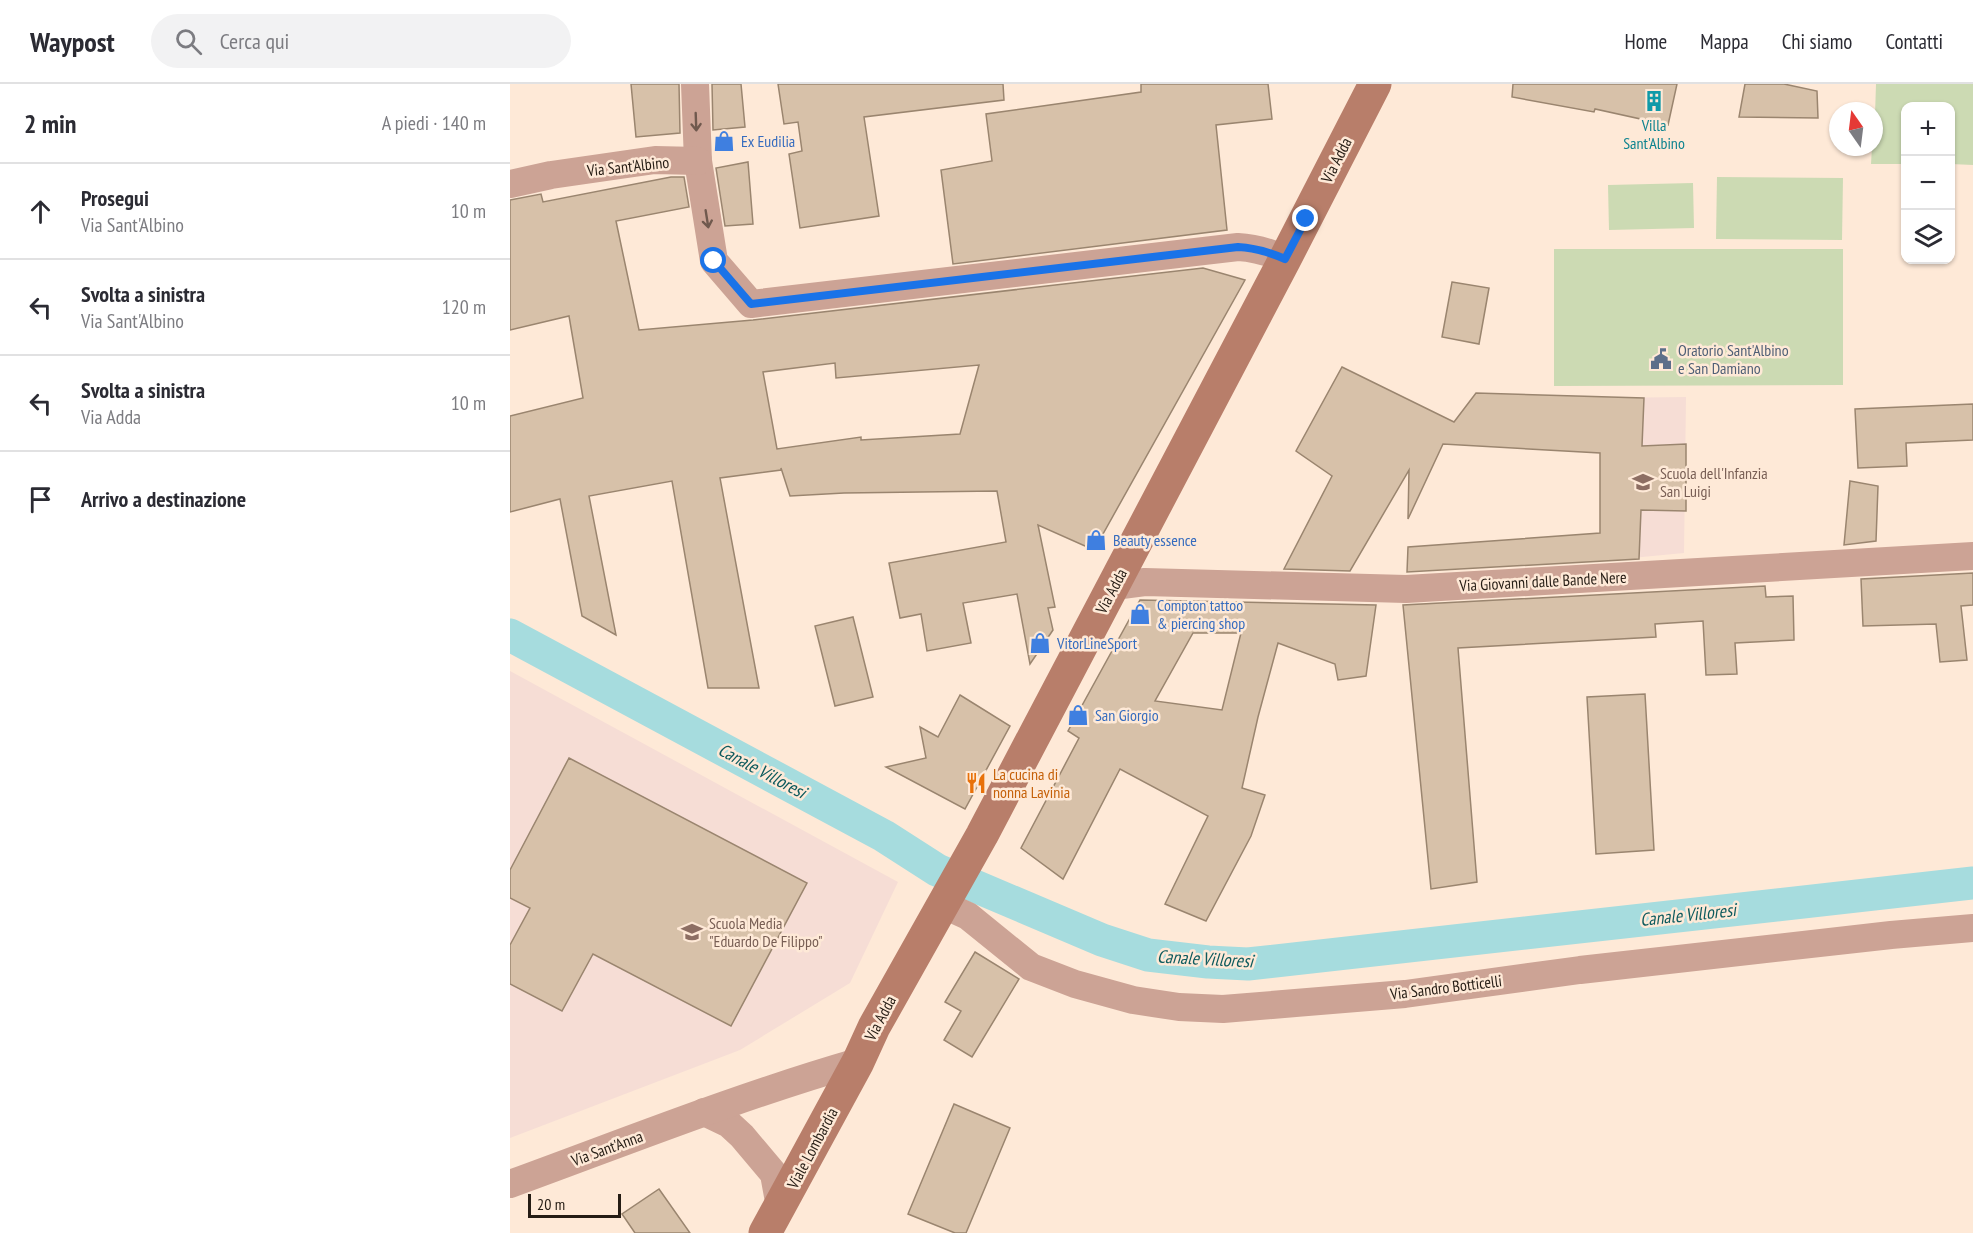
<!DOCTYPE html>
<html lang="it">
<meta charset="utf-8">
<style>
:root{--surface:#fff;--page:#f2f2f3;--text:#2b2b33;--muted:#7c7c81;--line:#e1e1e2}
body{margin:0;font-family:"PT Sans Narrow",sans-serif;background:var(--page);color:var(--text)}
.controls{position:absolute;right:18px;top:18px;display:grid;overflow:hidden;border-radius:12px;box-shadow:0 2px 4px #0004}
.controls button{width:54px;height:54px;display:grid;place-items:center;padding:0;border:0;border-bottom:2px solid var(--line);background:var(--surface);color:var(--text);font:30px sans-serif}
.compass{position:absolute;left:1319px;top:18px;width:54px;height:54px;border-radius:50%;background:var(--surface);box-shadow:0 2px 4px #0004;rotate:346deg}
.scale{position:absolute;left:18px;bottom:15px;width:93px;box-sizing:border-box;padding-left:6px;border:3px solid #251c14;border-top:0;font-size:16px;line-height:21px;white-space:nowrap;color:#251c14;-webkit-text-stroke:4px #fee9d7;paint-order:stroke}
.stop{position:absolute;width:18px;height:18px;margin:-14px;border:4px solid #1a73e8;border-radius:50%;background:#fff}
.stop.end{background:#1a73e8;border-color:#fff;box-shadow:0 2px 6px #0008}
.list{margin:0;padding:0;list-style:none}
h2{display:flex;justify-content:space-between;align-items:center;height:78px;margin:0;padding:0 24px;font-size:26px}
h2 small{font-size:20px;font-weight:400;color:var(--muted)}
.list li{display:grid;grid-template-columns:39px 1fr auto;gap:18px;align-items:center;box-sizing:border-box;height:96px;padding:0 24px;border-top:2px solid var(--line)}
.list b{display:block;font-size:22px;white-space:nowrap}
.list p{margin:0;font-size:20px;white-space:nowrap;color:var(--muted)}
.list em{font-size:20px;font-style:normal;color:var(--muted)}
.icon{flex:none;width:33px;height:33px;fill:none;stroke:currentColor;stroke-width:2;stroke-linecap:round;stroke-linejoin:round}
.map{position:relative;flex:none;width:1463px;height:1149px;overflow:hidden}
header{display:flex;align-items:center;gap:36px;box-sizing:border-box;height:84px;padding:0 30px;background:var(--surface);border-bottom:2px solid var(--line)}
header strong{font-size:28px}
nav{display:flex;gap:33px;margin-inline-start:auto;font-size:21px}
.search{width:420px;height:54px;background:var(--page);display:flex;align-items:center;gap:15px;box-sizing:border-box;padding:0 21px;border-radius:33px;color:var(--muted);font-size:22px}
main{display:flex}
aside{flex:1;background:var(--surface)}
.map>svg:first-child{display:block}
.education{fill:#f6ddd5}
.green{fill:#ccdab3}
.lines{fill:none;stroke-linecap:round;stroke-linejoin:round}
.canal{stroke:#a6dcde;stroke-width:33}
.building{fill:#d7c1a9;stroke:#9a856f;stroke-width:1.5;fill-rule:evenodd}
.street{stroke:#cca395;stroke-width:28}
.secondary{stroke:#b87e6a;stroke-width:33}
.oneway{stroke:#70594e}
.route{stroke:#1a73e8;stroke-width:8}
.labels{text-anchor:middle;stroke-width:5;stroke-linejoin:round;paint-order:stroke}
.culture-label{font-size:16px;fill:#0d838f;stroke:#fee9d7}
.shop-label{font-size:16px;fill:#366cbe;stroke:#fee9d7;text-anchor:start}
.street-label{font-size:16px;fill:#251c14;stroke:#fee9d7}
.service-label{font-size:16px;fill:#4e5e75;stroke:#fee9d7;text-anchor:start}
.education-label{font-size:16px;fill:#785e54;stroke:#fee9d7;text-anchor:start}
.food-label{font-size:16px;fill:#c56008;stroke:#fee9d7;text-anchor:start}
.water-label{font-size:18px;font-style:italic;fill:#0d5a5d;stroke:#fee9d7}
</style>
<header>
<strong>Waypost</strong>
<div class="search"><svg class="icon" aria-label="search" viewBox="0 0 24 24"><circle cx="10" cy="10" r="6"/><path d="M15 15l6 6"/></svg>Cerca qui</div>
<nav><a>Home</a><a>Mappa</a><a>Chi siamo</a><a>Contatti</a></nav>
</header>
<main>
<aside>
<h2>2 min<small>A piedi · 140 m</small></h2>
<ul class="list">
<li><svg class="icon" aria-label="ahead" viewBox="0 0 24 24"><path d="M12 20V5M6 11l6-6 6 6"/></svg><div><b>Prosegui</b><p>Via Sant'Albino</p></div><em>10 m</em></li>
<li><svg class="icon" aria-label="left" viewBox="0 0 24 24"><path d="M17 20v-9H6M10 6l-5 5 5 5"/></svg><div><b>Svolta a sinistra</b><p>Via Sant'Albino</p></div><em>120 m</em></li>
<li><svg class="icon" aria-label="left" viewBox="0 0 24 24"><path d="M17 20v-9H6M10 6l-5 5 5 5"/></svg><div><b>Svolta a sinistra</b><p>Via Adda</p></div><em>10 m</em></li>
<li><svg class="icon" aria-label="arrive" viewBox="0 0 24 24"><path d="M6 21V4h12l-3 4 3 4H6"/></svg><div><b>Arrivo a destinazione</b></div></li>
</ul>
</aside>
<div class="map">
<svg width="1463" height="1149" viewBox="0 0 1463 1149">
<rect width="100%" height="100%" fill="#fee9d7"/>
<g class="education">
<path d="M1176,313L1174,469L1090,477V314Z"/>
<path d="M0,587L388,798L340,899L230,966L0,1054Z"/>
</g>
<g class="green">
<path d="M1366,0H1463V81L1441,80L1440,22H1396L1395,80H1361L1362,63H1364Z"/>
<path d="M1207,93L1333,94L1332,156L1206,155Z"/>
<path d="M1183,99L1184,144L1099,146L1098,101Z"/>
<path d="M1044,165H1333V301L1044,302Z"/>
</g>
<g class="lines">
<path class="canal" d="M0,551L374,752L427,786L592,856L638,871L698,878L738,880L1463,799"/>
</g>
<g class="building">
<path d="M121,0H169L170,49L126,53Z"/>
<path d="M202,0H231L235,43L203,46Z"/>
<path d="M268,0H493L494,16L354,33L369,132L290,144L279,70L292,67L288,38L274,40Z"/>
<path d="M631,0H758L762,35L706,41L717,146L443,180L431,86L482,77L476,30L631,8Z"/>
<path d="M1003,0H1167L1158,41L1085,25L1084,28L1002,13Z"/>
<path d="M1235,0H1274L1307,7L1308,34L1229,33Z"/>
<path d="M238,78L243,140L215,142L206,84Z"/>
<path d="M161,93H174L179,123L106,137L129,246L243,236L693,184L735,196L584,466L528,441L545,523L538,524L543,546L520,580L507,510L453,519L461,559L417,567L411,530L390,534L379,479L496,458L487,407L334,409L280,412L271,384V386L210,394L249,604H198L162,397L79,412L106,551L72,532L50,415L0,428V332L73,314L59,232L0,246V116L31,110L33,118ZM325,279L326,294L469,281L450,350L351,356V353L267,365L253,288Z"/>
<path d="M942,198L979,204L969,260L932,253Z"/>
<path d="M832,283L944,338L966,309L1134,314L1132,362L1176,360V427L1131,426L1129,475L897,488L898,463L1090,449V369L933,360L898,435L899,386L840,487L774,485L822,392L786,367Z"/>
<path d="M1463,320V356L1396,359L1397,382L1348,384L1345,325Z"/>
<path d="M1340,397L1368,402L1366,457L1334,461Z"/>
<path d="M1463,489V521L1451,522L1457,576L1430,578L1426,540L1353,542L1351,495Z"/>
<path d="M1255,502L1256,513L1283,512L1284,556L1225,559L1227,590L1196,591L1193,537L1145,540L1146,553L948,564L967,798L921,805L893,521Z"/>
<path d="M630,516L866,521L856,592L828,596L825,580L768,559L748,633L732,704L755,711L741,752L696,837L655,820L698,732L610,685L553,795L511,764L569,654L558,647ZM683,549H731L712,626L645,617Z"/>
<path d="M343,533L363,613L325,622L305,542Z"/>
<path d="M1135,610L1144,766L1086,770L1077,613Z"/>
<path d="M450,611L500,642L455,725L376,683L416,674L410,643L428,653Z"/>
<path d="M59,674L297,799L221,942L83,870L52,927L0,900V861L20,824L0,814V786Z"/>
<path d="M465,868L509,895L462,973L434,956L451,927L435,918Z"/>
<path d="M444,1020L500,1044L456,1149H445L398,1130Z"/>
<path d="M149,1105L180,1149H125L112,1130Z"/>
</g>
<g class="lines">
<g class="street">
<path d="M185,0L188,77L204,177L241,220L728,163C746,164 759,168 775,175"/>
<path d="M0,100L41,91L145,76L188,77"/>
<path d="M604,502L635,498L896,505L1463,472"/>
<path d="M434,821L458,832L521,883L565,900L623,916L669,923L713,925L895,910L1070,886L1381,851L1463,844"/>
<path d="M194,1028L219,1040L232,1052L264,1090L270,1123"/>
<path d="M0,1100C115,1058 230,1012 348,978"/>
</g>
<path class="secondary" d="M255,1149L348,978L364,943L472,751L775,175L865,0"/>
</g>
<defs><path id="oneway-shaft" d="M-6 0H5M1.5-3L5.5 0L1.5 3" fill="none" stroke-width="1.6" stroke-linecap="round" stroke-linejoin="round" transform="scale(1.5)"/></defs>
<g class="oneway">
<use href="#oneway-shaft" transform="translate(186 38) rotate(88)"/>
<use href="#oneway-shaft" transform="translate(197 135) rotate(81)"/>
</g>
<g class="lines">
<path class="route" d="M204,177L241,220L728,163C746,164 759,168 775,175L796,135"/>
</g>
<defs>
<symbol id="building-bare" viewBox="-9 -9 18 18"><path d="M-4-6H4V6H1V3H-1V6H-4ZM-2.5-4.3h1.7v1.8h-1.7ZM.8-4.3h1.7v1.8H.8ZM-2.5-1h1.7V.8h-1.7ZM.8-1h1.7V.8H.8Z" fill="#0f9aa8" stroke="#fee9d7" stroke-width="2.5" paint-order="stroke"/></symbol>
<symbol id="shop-bare" viewBox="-9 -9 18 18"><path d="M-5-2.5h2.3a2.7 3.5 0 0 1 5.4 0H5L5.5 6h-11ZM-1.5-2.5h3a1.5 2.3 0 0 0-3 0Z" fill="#3f7fe0" stroke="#fee9d7" stroke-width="2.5" paint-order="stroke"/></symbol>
<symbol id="civic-bare" viewBox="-9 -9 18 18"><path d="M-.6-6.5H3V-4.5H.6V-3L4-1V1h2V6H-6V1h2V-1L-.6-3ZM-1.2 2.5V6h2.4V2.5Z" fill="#5c6f8a" stroke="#fee9d7" stroke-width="2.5" paint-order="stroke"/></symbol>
<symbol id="school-bare" viewBox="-9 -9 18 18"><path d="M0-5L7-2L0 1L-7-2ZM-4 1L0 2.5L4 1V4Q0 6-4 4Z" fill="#8d6e63" stroke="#fee9d7" stroke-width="2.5" paint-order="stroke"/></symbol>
<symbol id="restaurant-bare" viewBox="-9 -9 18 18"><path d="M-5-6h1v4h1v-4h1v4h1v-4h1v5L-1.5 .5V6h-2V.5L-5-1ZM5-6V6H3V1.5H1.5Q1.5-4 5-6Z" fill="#e8710a" stroke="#fee9d7" stroke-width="2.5" paint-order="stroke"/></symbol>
</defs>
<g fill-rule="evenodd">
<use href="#building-bare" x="1129" y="2" width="30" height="30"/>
<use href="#shop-bare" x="199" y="42" width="30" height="30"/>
<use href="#civic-bare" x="1136" y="260" width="30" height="30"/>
<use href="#school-bare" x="1118" y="383" width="30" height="30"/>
<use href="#shop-bare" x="571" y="441" width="30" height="30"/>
<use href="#shop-bare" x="615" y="515" width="30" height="30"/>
<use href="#shop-bare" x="515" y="544" width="30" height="30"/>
<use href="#shop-bare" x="553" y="616" width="30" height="30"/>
<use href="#restaurant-bare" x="451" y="684" width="30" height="30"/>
<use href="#school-bare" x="167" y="833" width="30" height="30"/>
</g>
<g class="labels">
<g class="culture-label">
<text x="1144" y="47">Villa<tspan x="1144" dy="18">Sant'Albino</tspan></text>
</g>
<g class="shop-label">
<text x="231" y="63">Ex Eudilia</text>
<text x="603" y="462">Beauty essence</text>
<text x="647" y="527">Compton tattoo<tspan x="647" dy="18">&amp; piercing shop</tspan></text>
<text x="547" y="565">VitorLineSport</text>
<text x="585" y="637">San Giorgio</text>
</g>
<g class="street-label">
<text transform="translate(826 76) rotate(-63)" y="6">Via Adda</text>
<text transform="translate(118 82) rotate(-6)" y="6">Via Sant'Albino</text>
<text transform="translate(1033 497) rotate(-3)" y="6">Via Giovanni dalle Bande Nere</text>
<text transform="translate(601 507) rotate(-62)" y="6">Via Adda</text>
<text transform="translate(936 903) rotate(-7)" y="6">Via Sandro Botticelli</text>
<text transform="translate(370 934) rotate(-62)" y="6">Via Adda</text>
<text transform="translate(97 1064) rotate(-20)" y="6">Via Sant'Anna</text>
<text transform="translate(302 1064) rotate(-62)" y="6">Viale Lombardia</text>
</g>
<g class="service-label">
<text x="1168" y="272">Oratorio Sant'Albino<tspan x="1168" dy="18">e San Damiano</tspan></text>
</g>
<g class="education-label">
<text x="1150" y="395">Scuola dell'Infanzia<tspan x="1150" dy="18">San Luigi</tspan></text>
<text x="199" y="845">Scuola Media<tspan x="199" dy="18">"Eduardo De Filippo"</tspan></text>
</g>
<g class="food-label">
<text x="483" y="696">La cucina di<tspan x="483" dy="18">nonna Lavinia</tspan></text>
</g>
<g class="water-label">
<text transform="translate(252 687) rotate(28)" y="6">Canale Villoresi</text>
<text transform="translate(1178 831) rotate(-6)" y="6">Canale Villoresi</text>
<text transform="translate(695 875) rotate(3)" y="6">Canale Villoresi</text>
</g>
</g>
</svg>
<div class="controls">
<button>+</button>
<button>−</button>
<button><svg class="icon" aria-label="layers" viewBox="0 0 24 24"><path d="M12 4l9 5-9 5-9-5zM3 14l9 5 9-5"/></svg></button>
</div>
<svg class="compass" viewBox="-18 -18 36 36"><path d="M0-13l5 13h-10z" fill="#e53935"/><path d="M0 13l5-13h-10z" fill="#7c7c81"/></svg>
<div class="scale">20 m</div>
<div class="stop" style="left:204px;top:177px"></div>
<div class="stop end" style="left:796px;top:135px"></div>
</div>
</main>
